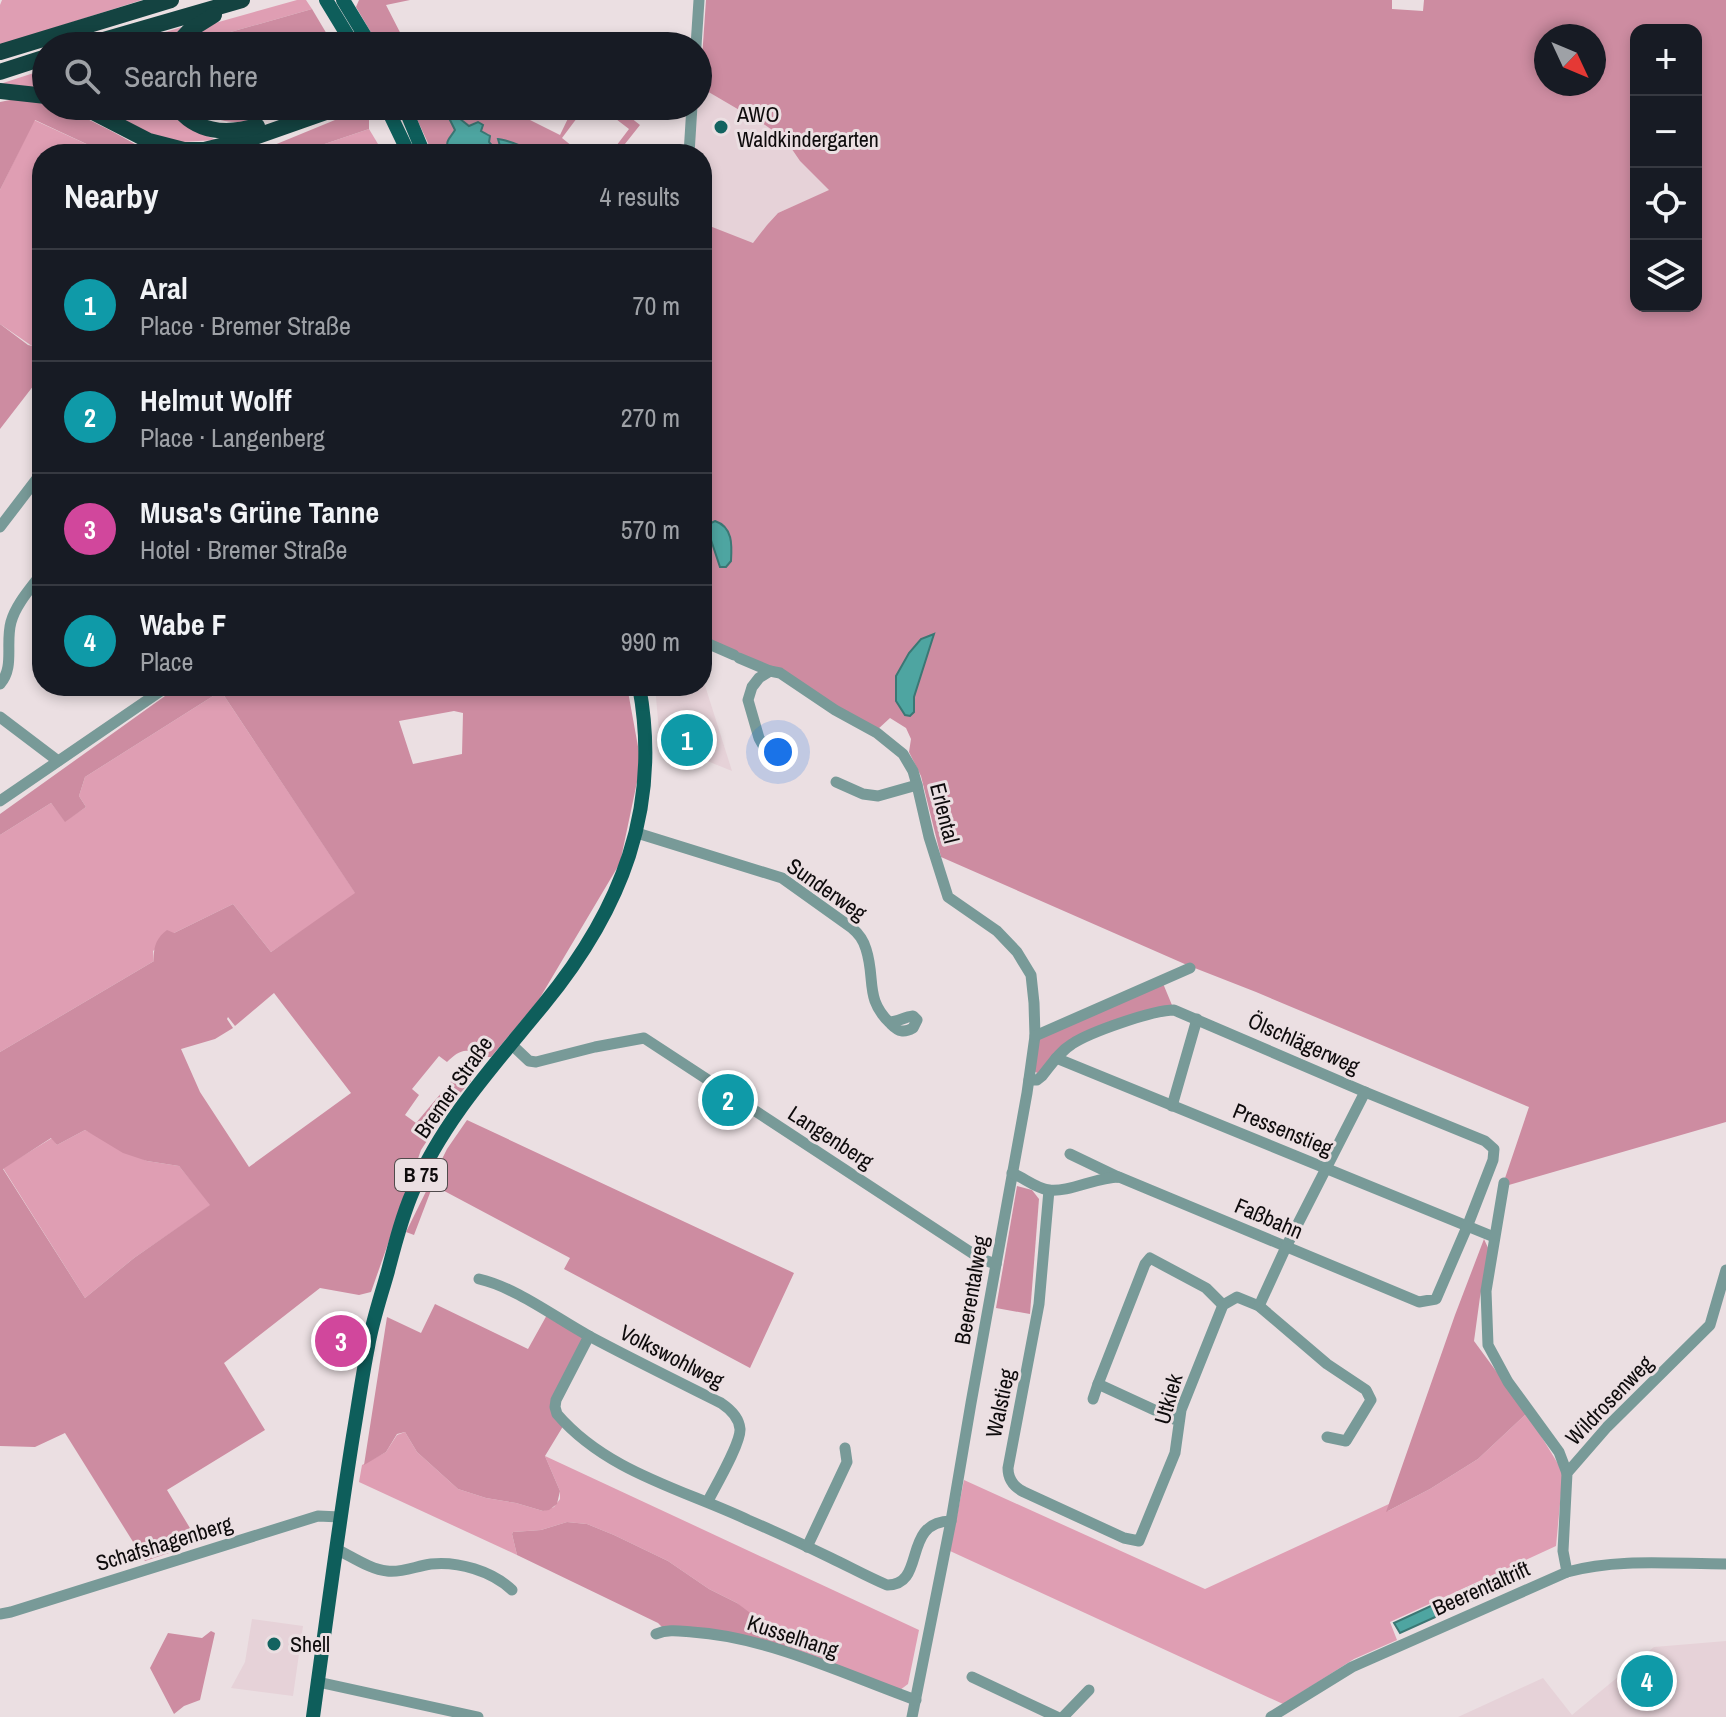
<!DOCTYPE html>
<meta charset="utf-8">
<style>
:root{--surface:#171b24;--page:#242831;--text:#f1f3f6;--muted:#9ea1a6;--line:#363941;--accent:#b45309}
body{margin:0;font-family:"Archivo Narrow",sans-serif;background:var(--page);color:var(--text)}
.controls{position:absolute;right:24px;top:24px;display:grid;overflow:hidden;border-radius:16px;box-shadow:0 4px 12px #0003}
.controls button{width:72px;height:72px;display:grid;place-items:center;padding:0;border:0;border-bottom:2px solid var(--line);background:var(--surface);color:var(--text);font:40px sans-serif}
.compass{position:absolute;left:1534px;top:24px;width:72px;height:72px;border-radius:50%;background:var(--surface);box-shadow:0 4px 12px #0003;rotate:134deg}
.you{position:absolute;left:778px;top:752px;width:28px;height:28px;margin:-20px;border:6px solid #fff;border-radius:50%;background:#1a73e8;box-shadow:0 0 0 12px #1a73e833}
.badge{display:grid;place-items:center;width:52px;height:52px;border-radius:50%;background:var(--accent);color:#fff;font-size:26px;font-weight:700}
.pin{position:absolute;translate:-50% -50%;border:4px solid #fff;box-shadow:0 2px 8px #0006}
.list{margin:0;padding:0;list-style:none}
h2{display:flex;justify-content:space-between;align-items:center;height:104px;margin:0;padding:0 32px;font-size:34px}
h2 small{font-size:26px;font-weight:400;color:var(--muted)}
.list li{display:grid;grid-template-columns:52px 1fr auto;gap:24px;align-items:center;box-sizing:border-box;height:112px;padding:0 32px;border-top:2px solid var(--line)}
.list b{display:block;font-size:30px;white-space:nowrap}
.list p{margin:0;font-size:26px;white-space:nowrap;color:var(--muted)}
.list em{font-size:26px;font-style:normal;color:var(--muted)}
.icon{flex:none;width:44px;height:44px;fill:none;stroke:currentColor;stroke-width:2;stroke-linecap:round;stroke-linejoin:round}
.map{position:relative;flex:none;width:1726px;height:1717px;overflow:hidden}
.search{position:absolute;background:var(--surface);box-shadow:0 4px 12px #0003;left:32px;top:32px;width:680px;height:88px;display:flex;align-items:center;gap:20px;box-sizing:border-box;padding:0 28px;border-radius:44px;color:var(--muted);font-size:30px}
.panel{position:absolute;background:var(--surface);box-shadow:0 4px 12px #0003;left:32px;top:144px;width:680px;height:552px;border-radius:32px}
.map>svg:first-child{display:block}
.built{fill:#e6d2d8}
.green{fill:#df9eb3}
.forest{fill:#cd8ca1;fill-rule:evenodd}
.water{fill:#4ea5a1;stroke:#3b7774;stroke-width:2}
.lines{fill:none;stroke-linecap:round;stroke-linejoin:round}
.minor{stroke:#789a98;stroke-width:11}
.major{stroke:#0e5e5b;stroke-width:14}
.highway{stroke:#144341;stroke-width:16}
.poi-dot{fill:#136360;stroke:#ebdfe2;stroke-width:3}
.labels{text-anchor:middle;stroke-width:6;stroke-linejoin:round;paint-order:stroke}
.shield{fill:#ebdfe2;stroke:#504b4c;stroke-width:2}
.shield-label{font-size:20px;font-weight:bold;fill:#0e0b0c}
.poi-label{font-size:22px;fill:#0e0b0c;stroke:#ebdfe2;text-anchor:start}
.street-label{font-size:22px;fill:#0e0b0c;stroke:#ebdfe2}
</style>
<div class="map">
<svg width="1726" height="1717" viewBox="0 0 1726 1717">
<rect width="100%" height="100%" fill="#ebdfe2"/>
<g class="built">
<path d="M700,87L765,125L785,139L800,161L830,190L778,213L767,225L753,244L702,223V154H693Z"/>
<path d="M702,676L732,771L660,742L655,686H702Z"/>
<path d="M252,1619L303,1626L293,1696L231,1688L245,1662Z"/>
<path d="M1726,1641V1717H1458L1543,1678L1572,1715L1654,1647Z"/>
</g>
<g class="green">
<path d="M2,0H142L0,45V5Z"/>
<path d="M297,0H306L312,9L220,35L203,46H180L208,25Z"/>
<path d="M182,27L165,46H119Z"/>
<path d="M46,69V90L0,84Z"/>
<path d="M91,106H166C177,125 197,131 216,140L181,142L159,139Z"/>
<path d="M34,120L108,154H42V343L32,346L0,324V190Z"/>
<path d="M369,129L384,154H295Z"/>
<path d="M221,691L356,894L271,952L233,904L174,933L153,951L154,961L0,1052V835L51,803L65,821L86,807L79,796L85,777Z"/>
<path d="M85,1130L147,1161L179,1166L211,1205L134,1258L85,1298L3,1168L52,1138L57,1145Z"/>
<path d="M1527,1413L1563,1472L1556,1546L1390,1622L1397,1640L1354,1659L1283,1704L950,1551L964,1480L1205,1589L1389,1504L1388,1511L1430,1489L1478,1459Z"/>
<path d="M405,1432L417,1452L458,1489L486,1498L516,1503L543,1511L554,1507L560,1499V1491L545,1456L919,1630L908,1684L896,1693L782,1651L737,1603L709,1589L668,1561L614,1535L587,1524L567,1522L541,1530L513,1532L512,1534L517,1555L359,1482L362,1465L386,1452L397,1435Z"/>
</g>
<g class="forest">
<path d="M359,0H410L386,5L407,46H379L356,7Z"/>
<path d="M706,0H1392V9L1423,11L1424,0H1726V1122L1502,1187L1529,1107L1256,992L1187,965L941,857L921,776L909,752L911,739L906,728L890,718L877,730L762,668L702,641V223L753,243L767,225L778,213L829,190L800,161L785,139L765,125L700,87ZM1636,30H1696V306H1636ZM1546,36H1594V84H1546Z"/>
<path d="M312,9L334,46H203L220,35Z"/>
<path d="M20,98L46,104V106C71,106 129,141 153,154H108L35,120L0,190V102Z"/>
<path d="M191,106H291C279,111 266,116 254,120C235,125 205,120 191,106Z"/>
<path d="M369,106V129L295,154H245L262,150Z"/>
<path d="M411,106H467L481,110L483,106H521L518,114L560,135L574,106H586L562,138L582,154L543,152L523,154L521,146L513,145L501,139H498L500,146L494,148L489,142V134L483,133L473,125H466L463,120L445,110V111L455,130C448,140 443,142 453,154H433Z"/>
<path d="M599,106H616L640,125L617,154H610L629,129Z"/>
<path d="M0,324L28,345L32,346L42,343V389L34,385L0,429Z"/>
<path d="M179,686H627L641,763L620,863L538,1001L491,1057H479C467,1045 457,1052 447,1062L439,1056L412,1089L419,1095L405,1115L416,1123L458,1073L464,1074L471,1081L453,1101L421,1150L371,1292L359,1295L320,1288L224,1363L265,1430L167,1490L199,1543L145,1561L65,1433L35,1447L0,1446V1052L154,961C153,948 156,938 167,930L174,933L233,904L271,952L355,893L221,691L85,777L79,796L86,807L65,822L51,803L0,835V814ZM454,711L463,713L462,754L413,764L399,721ZM274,993L351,1093L249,1167L200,1092L181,1049L215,1039L233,1028L227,1019L228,1017L235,1026ZM85,1130L123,1153L147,1161L179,1166L210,1205L134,1258L85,1298L3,1169L51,1138L57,1145Z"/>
<path d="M1162,981L1174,1010L1088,1035L1042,1076L1034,1071L1035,1036Z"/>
<path d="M467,1120L794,1273L750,1368L564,1269L570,1258L433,1185L414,1235L406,1232L447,1149Z"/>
<path d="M1017,1186L1032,1190L1039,1199L1030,1314L996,1308Z"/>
<path d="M1484,1239L1489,1250L1480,1297L1474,1341L1527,1413L1478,1459L1430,1489L1386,1512L1455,1315Z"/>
<path d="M435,1304L528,1349L548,1313L589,1336L556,1399L565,1423L545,1456L560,1491L557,1504L549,1510L543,1511L516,1503L486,1498L458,1489L417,1452L405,1432L397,1434L386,1452L364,1465L387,1317L421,1333Z"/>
<path d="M567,1522L587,1524L614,1535L668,1561L709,1589L737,1603L787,1641L782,1651L665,1630L658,1623L517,1555L512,1534L513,1532L541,1530Z"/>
<path d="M211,1631L215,1633L200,1700L184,1706L174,1714L150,1668L168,1633L202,1638Z"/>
</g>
<g class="water">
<path d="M445,110L454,114L469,126L478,122L483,125L481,131L490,136L489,142L494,148L500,146L498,139C502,139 517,144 521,146L523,154H453C442,142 449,140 455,130Z"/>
<path d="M715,521C733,527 732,545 731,561L726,567H720L708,531L709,524Z"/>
<path d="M934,634L914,697V712L910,716L905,715L896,701V676L909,653L921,639Z"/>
<path d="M1506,1571L1514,1582L1467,1603L1458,1593Z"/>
<path d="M1446,1599L1453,1609L1400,1633L1394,1623Z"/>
</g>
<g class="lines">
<g class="minor">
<path d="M696,46L699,0"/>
<path d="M689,154L692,106"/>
<path d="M0,527L42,472"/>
<path d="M702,641L734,655"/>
<path d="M739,658L770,671L780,673L835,710L877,733L903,754L913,771L917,785L929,837L948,897L997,931L1017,952L1031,975L1034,1003L1035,1036L1027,1093L971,1403L951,1521L912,1717"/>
<path d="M770,671L759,678L752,687L748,700L759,738L764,747L772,752L781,753"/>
<path d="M0,684C15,667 5,644 11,622C16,604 31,588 42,573"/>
<path d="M0,717L58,761"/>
<path d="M836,782L863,794L878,796L917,785"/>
<path d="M0,801L168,686"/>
<path d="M637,833L782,878L852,928C859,934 863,939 866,949C876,980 864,999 891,1024C899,1032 904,1033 913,1028L917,1020L913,1016C904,1017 898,1022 889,1022"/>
<path d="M1035,1036L1190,968"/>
<path d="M511,1044L529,1061L536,1062L595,1047L644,1038L981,1259L996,1264"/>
<path d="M1056,1058L1494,1237"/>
<path d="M1172,1106L1197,1019"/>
<path d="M1070,1154L1118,1177"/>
<path d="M1012,1173C1024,1178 1036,1188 1048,1190C1069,1193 1096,1177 1119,1177L1419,1302L1436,1299L1467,1227L1493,1160L1494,1149L1485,1141L1365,1092L1174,1010C1153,1010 1090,1032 1072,1044C1059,1052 1051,1065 1042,1076L1037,1080H1029"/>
<path d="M1504,1183L1486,1291L1488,1345L1508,1382L1559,1452L1567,1473"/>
<path d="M1049,1190L1039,1304L1008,1468C1008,1479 1014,1487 1024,1492L1124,1538L1139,1541L1175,1453L1181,1410L1223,1305L1237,1297L1259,1306L1327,1364L1366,1390L1371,1400L1346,1441L1327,1437"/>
<path d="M479,1279C515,1287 556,1318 589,1336C632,1359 677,1381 721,1403C730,1409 739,1417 740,1429C741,1443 715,1487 708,1501"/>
<path d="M1259,1306L1286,1247L1365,1092"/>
<path d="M589,1336L556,1400L555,1407L557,1414C607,1472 682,1489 748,1520C776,1532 804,1545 831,1558C850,1567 868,1577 887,1585C927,1586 901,1521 951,1521"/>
<path d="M1098,1384L1145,1264L1150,1258L1206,1288L1223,1305"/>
<path d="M1093,1399L1098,1384L1174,1419H1179"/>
<path d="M807,1547L847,1462L845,1448"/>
<path d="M336,1549C351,1556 371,1570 387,1571C402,1573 416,1566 431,1564C458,1561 492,1571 512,1590"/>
<path d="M1567,1572L1563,1551L1567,1473L1607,1427L1710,1325L1726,1270"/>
<path d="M0,1614L11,1612L318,1516L340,1517"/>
<path d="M656,1634C668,1629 679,1631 692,1632C768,1637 844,1674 916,1700"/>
<path d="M972,1677L1057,1717"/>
<path d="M318,1682L478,1717"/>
<path d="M1063,1717L1089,1690"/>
<path d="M1271,1717L1352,1667L1567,1572C1618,1558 1674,1564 1726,1564"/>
</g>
<g class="major">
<path d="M326,0L354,46"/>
<path d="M343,0L371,46"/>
<path d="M386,106L409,154"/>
<path d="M404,106L424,154"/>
<path d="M313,1717C326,1623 338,1530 353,1436C358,1407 362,1377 368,1347C372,1322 381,1296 388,1271C395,1244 402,1216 413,1191C443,1120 496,1063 544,1004C621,910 662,808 639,686"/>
</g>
<g class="highway">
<path d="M83,46L242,0"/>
<path d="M175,46L190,30L214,15"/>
<path d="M0,52L171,0"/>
<path d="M0,72L46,57"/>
<path d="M0,91L46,96"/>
<path d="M81,106L149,141L184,150H204L249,139L343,106"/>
<path d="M176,106C196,133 227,135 257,126"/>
</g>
</g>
<g class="poi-dot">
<circle cx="721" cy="127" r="8"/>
<circle cx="274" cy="1644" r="8"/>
</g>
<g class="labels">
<rect class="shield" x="395" y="1159" width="52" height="32" rx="6"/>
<g class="shield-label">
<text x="421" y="1182">B 75</text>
</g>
<g class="poi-label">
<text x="737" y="122">AWO<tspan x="737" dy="25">Waldkindergarten</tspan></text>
<text x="290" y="1652">Shell</text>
</g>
<g class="street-label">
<text transform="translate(945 813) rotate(76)" y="8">Erlental</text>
<text transform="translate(827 889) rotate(35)" y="8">Sunderweg</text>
<text transform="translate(1304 1043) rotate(24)" y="8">Ölschlägerweg</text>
<text transform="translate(453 1087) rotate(-55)" y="8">Bremer Straße</text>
<text transform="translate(1283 1129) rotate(22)" y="8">Pressenstieg</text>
<text transform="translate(831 1137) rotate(33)" y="8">Langenberg</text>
<text transform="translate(1269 1218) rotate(23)" y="8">Faßbahn</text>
<text transform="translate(971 1290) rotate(-80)" y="8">Beerentalweg</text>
<text transform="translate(672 1356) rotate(27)" y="8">Volkswohlweg</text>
<text transform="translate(1168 1399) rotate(-74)" y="8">Utkiek</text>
<text transform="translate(1609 1400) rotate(-46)" y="8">Wildrosenweg</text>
<text transform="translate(1000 1403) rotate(-78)" y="8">Walstieg</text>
<text transform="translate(164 1543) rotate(-17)" y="8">Schafshagenberg</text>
<text transform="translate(1481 1588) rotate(-24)" y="8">Beerentaltrift</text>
<text transform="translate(793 1636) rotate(18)" y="8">Kusselhang</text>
</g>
</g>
</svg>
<div class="controls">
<button>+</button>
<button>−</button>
<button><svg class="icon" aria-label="locate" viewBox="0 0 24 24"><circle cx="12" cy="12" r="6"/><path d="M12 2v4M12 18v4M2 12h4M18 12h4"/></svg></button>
<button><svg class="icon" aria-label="layers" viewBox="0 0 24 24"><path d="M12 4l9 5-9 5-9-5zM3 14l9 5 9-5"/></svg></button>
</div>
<svg class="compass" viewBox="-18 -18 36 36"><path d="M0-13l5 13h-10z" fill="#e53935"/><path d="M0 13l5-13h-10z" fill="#9ea1a6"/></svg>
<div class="you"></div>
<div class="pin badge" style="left:687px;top:740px;background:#0f9aa8">1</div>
<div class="pin badge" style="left:728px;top:1100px;background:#0f9aa8">2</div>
<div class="pin badge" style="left:341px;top:1341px;background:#d1479c">3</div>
<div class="pin badge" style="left:1647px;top:1681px;background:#0f9aa8">4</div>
<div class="search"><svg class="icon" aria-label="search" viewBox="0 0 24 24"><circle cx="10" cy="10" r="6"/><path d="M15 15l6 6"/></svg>Search here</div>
<section class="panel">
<h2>Nearby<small>4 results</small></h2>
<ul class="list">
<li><span class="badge" style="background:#0f9aa8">1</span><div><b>Aral</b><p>Place · Bremer Straße</p></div><em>70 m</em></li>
<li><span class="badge" style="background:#0f9aa8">2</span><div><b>Helmut Wolff</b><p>Place · Langenberg</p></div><em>270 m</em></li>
<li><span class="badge" style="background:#d1479c">3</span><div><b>Musa's Grüne Tanne</b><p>Hotel · Bremer Straße</p></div><em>570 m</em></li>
<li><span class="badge" style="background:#0f9aa8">4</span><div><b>Wabe F</b><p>Place</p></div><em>990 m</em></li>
</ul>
</section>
</div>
